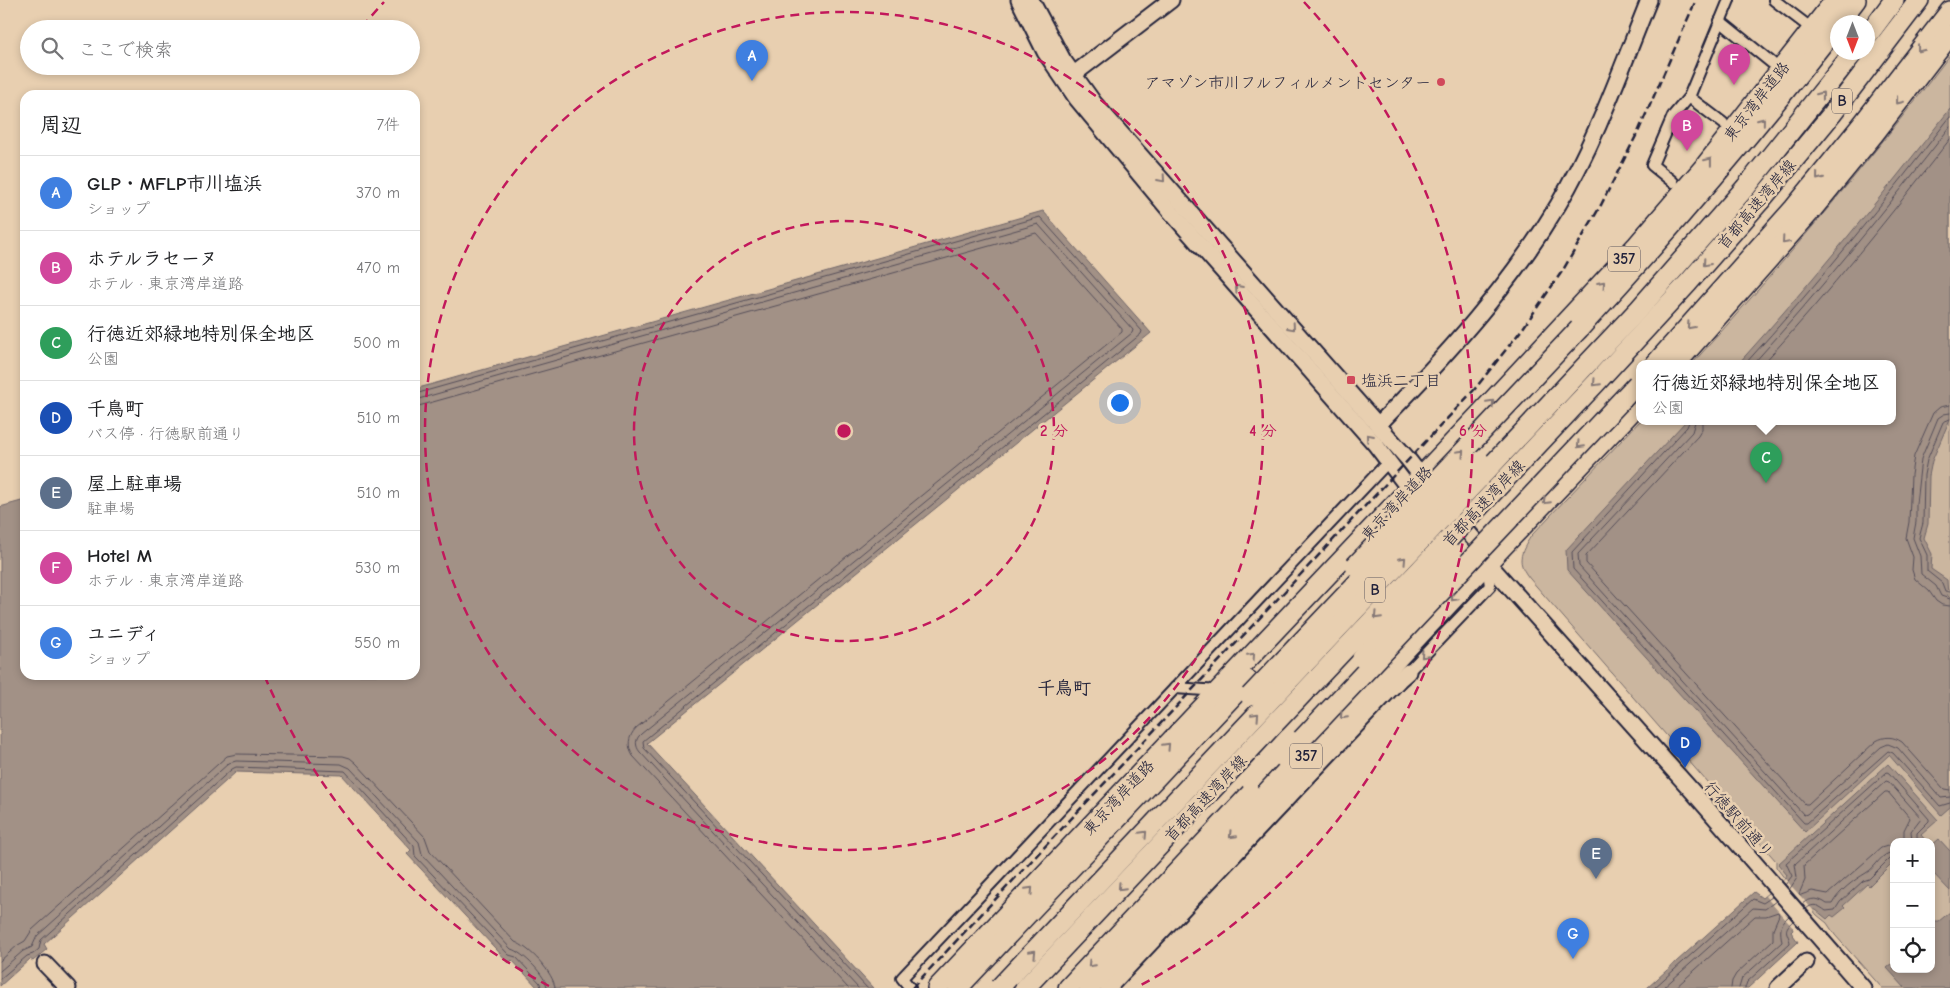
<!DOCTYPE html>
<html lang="ja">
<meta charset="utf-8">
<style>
:root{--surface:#fff;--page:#f6f6f6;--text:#202124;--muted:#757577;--line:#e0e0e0;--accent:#111827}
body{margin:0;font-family:"Comic Neue","Klee One",sans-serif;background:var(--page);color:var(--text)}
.controls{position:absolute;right:15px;bottom:15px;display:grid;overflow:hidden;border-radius:10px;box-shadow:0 2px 8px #0003}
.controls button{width:45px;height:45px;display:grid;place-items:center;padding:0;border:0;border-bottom:1px solid var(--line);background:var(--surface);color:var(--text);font:25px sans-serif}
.compass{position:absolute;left:1830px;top:15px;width:45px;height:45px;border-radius:50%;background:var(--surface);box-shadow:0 2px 8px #0003;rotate:180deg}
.you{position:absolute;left:1119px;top:402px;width:18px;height:18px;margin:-12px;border:4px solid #fff;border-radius:50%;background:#1a73e8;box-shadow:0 0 0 8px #1a73e833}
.badge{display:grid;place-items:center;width:32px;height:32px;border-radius:50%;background:var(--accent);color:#fff;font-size:16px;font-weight:700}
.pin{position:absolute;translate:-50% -41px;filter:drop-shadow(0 1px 2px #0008)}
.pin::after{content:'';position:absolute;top:26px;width:18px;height:15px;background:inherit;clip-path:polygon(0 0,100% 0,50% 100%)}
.popup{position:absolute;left:1636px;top:360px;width:260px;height:65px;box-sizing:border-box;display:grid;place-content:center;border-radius:10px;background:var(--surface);filter:drop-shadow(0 1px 4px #0005);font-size:16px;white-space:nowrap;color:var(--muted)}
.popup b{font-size:19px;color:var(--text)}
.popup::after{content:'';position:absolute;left:50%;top:100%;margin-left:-10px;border:10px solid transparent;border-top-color:var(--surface)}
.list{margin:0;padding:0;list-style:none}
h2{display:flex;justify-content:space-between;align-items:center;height:65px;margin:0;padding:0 20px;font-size:21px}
h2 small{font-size:16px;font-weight:400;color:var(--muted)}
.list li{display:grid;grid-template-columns:32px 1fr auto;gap:15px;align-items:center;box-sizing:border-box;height:75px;padding:0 20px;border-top:1px solid var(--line)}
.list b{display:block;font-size:19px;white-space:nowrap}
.list p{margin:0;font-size:16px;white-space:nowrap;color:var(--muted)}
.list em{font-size:16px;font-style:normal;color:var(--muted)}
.icon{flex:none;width:28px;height:28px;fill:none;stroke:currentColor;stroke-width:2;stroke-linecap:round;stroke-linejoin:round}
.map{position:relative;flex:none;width:1950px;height:988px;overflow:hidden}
.search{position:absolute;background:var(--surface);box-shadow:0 2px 8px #0003;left:20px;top:20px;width:400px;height:55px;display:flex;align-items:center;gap:12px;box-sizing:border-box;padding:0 18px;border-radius:28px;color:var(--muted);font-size:19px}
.panel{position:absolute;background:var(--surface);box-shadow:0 2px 8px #0003;left:20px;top:90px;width:400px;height:590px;border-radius:15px}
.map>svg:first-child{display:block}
.green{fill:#cbb69f;stroke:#766c6d;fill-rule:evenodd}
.water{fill:#a29186;stroke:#6f6568}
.pier{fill:#e8cfb0}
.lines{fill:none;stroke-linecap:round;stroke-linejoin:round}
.shore{stroke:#554e59;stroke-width:1}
.street-casing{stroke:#22223b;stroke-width:14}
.secondary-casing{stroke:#22223b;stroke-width:19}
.highway-casing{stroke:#22223b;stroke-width:22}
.street{stroke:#e8cfb0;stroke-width:10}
.secondary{stroke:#e8cfb0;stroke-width:15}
.highway{stroke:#e8cfb0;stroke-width:19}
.rail{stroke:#22223b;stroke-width:2.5;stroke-dasharray:8 4;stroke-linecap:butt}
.highway-bridge-casing{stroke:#22223b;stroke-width:22;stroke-linecap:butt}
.highway-bridge{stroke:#e8cfb0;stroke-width:19}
.oneway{stroke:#857876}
.ring{fill:none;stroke:#c2185b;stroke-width:2.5;stroke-dasharray:9 6}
.poi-dot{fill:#d1495b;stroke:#e8cfb0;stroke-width:2}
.labels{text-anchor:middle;stroke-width:5;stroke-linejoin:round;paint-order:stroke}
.shield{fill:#e8cfb0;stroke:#5d565e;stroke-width:1}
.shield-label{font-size:15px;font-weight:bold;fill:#22223b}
.poi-label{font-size:16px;fill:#22223b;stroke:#e8cfb0;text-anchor:end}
.street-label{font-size:16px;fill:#22223b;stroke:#e8cfb0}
.neighbourhood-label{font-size:18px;font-weight:bold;fill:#22223b;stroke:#e8cfb0}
.centre{fill:#c2185b;stroke:#e8cfb0;stroke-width:2.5}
.ring-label{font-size:15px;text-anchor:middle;font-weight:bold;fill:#c2185b;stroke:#e8cfb0;stroke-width:5;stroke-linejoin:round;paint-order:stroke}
</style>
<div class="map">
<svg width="1950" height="988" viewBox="0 0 1950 988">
<rect width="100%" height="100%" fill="#e8cfb0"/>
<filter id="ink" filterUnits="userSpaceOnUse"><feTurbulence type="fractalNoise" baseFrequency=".02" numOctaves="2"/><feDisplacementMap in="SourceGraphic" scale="10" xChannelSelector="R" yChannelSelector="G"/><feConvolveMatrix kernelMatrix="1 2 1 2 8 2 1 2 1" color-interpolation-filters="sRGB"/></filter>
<g filter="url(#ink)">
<path class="green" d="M1950,55V988H1882L1835,935L1827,923L1817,915L1785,879L1776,867V861L1530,579C1516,562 1520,554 1531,536L1640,421L1892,422V364H1692C1782,265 1869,162 1950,55ZM1894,842H1931V969H1894Z"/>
<g class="water">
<path d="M1950,109V419L1932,461L1929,476L1928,524L1924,538L1932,554L1931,569L1947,580L1948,596L1950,598V807L1941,815L1889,755L1805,832L1567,570L1566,550L1685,422H1892V364H1738C1812,282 1882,196 1950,109Z"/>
<path d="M1043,211L1151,333L647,743L873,988H538L512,960L509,963L407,854L411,850L342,775L236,772L44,944L47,949L33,961L30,959L0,986V507L25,500V675H415V389Z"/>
<path d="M1888,764L1938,820L1921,835L1927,842H1894V861L1869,886L1867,884L1843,906L1845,908L1834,917L1831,915L1827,919L1816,910H1813L1792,928L1793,930L1791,932L1798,942L1748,988H1647L1754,892L1762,898L1785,879L1787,875L1778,864Z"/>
<path d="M1939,839L1950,851V891L1931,871V846Z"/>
<path d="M1950,912V988H1905L1887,968L1894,962V969H1931V921H1939Z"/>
</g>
<path class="pier" d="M1785,879L1814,911L1794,929L1765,896Z"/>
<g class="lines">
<g class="shore">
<path d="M1745,364C1817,285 1884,202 1950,117"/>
<path d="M1753,364C1822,288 1887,208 1950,127"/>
<path d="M1763,364C1829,292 1890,216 1950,139"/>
<path d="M415,394L1040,217L1142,331L1141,334L643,741L644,748L867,988"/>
<path d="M415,400L1038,224L1133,330L1132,333L641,734C635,739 635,746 640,752L858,988"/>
<path d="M1950,405L1940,407L1933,413L1914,456L1911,475L1909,522L1906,538L1913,557L1912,570L1915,579L1929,591L1936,601L1942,605L1950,606"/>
<path d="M415,407L1036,233L1122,329V332L636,728C628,737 627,746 633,756L848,988"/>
<path d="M1950,413L1944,414L1938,418L1921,459L1916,504V522L1913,538L1920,556L1921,574L1936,586L1941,596L1950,599"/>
<path d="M1950,419L1943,422L1927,460L1924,475L1923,523L1919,538L1927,555V571L1942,583L1945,591L1950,592"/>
<path d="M1689,422L1687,427L1572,552L1573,569L1804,823H1807L1888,751L1893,753L1940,806L1950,803"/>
<path d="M1695,422L1692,432L1578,554L1579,566L1804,815L1807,814L1881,747L1888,744L1898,748L1941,798L1950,797"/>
<path d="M1702,422V429L1698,436L1586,556V563L1805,804H1808L1876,741C1885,736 1893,736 1902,742L1944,789L1950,790"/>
<path d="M1894,844L1881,848L1828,894L1812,891L1801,895L1799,894L1805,880L1804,865L1885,792H1888L1910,818L1904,830V842"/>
<path d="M1785,885L1792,876L1786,863L1887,772L1889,773L1929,819V821L1917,833V837L1920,842"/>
<path d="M1789,890L1797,878L1795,864L1886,781L1889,782L1921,818L1911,831L1912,842"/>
<path d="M1802,904C1811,897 1819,898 1827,904H1832C1839,891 1854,880 1866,873C1877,867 1880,853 1894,852"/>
<path d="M1806,909C1814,902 1819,906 1826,911L1835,910L1840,902L1863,881L1869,879L1889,859L1894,858"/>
<path d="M0,961L18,945L25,941L32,930L227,756L237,754L343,756L350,758L356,763L425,837L430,851L515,942C529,947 554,973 555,988"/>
<path d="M0,971L23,951L32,947L37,936L229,763L236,761L341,764L350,768L419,842L422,854L511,949C522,952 547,976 547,988"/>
<path d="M0,979L27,956L33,954L39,949L41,940L232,769L236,767L345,771L414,846L415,856L509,955L516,957L540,983L541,988"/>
<path d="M1654,988L1753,899L1763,903L1772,897"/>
<path d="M1663,988L1753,908L1765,909L1776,901"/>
<path d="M1675,988L1755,916H1766L1778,912L1779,915L1773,929V940L1736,974L1732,981L1731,988"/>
<path d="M1739,988L1742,978L1782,942C1780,931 1779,924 1789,916"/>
<path d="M1745,988L1747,982L1790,943C1789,933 1781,931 1793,921"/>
</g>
<defs>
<g id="street">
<path d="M1774,0L1812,29"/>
<path d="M1720,21L1772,63"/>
<path d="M1689,97L1723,123"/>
<path d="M1673,182L1652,165L1673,116L1689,97L1729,0"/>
<path d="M1408,672L1490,586L1487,563"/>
<path d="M1175,688L1219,691"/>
<path d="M910,988L902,978L1388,462"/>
</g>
<g id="secondary">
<path d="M1019,0L1045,52L1077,99L1170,211L1375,444L1416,498"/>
<path d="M1031,0L1063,60L1094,103L1407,458L1428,485"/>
<path d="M1065,81L1171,0"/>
<path d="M1378,425C1445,357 1509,287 1558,205C1596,141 1621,69 1649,0"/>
<path d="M1456,518L1478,544L1487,562L1693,792L1863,988"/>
<path d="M1444,530L1466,555L1481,560"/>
<path d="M45,964L68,988"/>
<path d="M1108,988L1399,680L1408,672"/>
<path d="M1778,988L1806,962"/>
</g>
<g id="highway">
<path d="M1839,22L1856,0"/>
<path d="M1868,35L1894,0"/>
<path d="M1746,187L1854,52"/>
<path d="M1761,200L1832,114L1919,0"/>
<path d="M1579,329C1670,230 1756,130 1838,24"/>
<path d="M1655,364L1794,208L1860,127L1950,11"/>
<path d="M1676,364L1811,211L1874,134L1950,35"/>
<path d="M937,988L1478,416L1637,245L1704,167L1835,0"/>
<path d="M958,988L1248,680"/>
<path d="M1068,988L1284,758"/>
<path d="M1089,988L1471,580L1640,403"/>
</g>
</defs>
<use href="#street" class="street-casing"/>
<use href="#secondary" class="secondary-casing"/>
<use href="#highway" class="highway-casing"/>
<use href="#street" class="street"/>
<use href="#secondary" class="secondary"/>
<use href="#highway" class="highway"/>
<path class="rail" d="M912,988L1474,390L1523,328L1563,270L1601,205L1639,130L1696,0"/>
<defs>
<g id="highway-bridge">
<path d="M1355,566L1579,329"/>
<path d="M1362,658L1452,554"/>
<path d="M1250,696L1411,526L1480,461"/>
<path d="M1284,758L1637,384"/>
<path d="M1250,780L1288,739"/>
<path d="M999,988L1639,309L1746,187"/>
<path d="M1025,988L1596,383L1688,283L1761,200"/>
</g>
</defs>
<use href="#highway-bridge" class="highway-bridge-casing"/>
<use href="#highway-bridge" class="highway-bridge"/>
</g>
<defs><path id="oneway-chevron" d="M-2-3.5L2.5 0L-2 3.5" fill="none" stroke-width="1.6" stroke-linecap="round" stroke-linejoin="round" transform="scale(1.25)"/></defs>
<g class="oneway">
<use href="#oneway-chevron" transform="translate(1920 49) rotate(128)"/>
<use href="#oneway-chevron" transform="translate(1821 95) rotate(-52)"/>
<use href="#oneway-chevron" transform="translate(1899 101) rotate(128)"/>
<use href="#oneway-chevron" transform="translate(1762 121) rotate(-51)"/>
<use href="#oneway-chevron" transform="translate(1709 161) rotate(-52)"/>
<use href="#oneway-chevron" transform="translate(1819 177) rotate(129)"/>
<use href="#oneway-chevron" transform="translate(1162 179) rotate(49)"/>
<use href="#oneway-chevron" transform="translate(1785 241) rotate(131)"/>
<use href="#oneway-chevron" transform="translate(1706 263) rotate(131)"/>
<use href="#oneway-chevron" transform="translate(1602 284) rotate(-48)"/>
<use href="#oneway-chevron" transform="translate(1238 288) rotate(-132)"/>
<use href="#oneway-chevron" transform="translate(1690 326) rotate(132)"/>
<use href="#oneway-chevron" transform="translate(1292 327) rotate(49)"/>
<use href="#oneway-chevron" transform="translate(1596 383) rotate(133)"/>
<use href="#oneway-chevron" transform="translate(1491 403) rotate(-47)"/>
<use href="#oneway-chevron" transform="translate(1369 437) rotate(-131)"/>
<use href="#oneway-chevron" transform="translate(1580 445) rotate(133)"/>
<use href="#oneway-chevron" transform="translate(1461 453) rotate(-47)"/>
<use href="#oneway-chevron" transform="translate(1546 501) rotate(134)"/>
<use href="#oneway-chevron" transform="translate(1403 560) rotate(-47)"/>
<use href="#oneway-chevron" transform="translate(1454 598) rotate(133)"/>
<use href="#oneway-chevron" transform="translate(1377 616) rotate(133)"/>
<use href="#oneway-chevron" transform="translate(1424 655) rotate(133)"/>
<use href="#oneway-chevron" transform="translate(1252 656) rotate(-47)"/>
<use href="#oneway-chevron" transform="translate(1256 716) rotate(-47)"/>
<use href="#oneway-chevron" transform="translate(1343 716) rotate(133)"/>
<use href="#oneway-chevron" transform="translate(1167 746) rotate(-47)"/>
<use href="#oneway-chevron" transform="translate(1144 834) rotate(-47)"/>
<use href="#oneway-chevron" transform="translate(1232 835) rotate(133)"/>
<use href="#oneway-chevron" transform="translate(1121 887) rotate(133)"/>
<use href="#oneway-chevron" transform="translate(1030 890) rotate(-47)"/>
<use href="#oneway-chevron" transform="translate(1033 953) rotate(-46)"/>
<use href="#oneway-chevron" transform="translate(1091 964) rotate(134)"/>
</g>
</g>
<g class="ring">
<circle cx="844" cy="431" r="210"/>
<circle cx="844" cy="431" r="419"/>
<path d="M549 986A629 629 0 0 1 265 677M362 27A629 629 0 0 1 384 2M1304 2A629 629 0 0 1 1139 986"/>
</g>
<g class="poi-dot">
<circle cx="1441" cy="82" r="5"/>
<rect x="1346" y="375" width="10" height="10" rx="2.5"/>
</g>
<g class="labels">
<g class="shield">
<rect x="1832" y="88.5" width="20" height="25" rx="4"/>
<rect x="1608" y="246.5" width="32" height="25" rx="4"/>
<rect x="1365" y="577.5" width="20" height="25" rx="4"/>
<rect x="1290" y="743.5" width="32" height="25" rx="4"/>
</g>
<g class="shield-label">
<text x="1842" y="106">B</text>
<text x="1624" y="264">357</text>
<text x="1375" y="595">B</text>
<text x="1306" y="761">357</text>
</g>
<g class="poi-label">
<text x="1431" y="88">アマゾン市川フルフィルメントセンター</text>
<text x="1361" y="386" text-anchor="start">塩浜二丁目</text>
</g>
<g class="street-label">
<text transform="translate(1756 101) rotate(-52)" y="6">東京湾岸道路</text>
<text transform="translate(1756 204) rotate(-50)" y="6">首都高速湾岸線</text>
<text transform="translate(1396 503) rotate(-47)" y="6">東京湾岸道路</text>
<text transform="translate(1483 503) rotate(-47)" y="6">首都高速湾岸線</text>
<text transform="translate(1118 797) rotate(-47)" y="6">東京湾岸道路</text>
<text transform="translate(1205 798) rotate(-47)" y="6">首都高速湾岸線</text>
<text transform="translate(1739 819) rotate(49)" y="6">行徳駅前通り</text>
</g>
<g class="neighbourhood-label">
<text x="1064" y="694">千鳥町</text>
</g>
</g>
<circle cx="844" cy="431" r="8" class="centre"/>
<g class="ring-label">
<text x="1054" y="436">2 分</text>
<text x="1263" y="436">4 分</text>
<text x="1473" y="436">6 分</text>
</g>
</svg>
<div class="controls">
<button>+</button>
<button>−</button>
<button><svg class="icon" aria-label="locate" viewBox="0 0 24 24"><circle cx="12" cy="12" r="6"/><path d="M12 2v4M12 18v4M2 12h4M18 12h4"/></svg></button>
</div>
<svg class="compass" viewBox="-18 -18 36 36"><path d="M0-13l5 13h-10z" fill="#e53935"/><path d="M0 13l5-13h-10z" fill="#757577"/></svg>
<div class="you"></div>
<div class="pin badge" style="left:752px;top:81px;background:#3f7fe0">A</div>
<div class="pin badge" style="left:1687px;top:151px;background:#d1479c">B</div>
<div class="pin badge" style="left:1766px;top:483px;background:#2e9e5b">C</div>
<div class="popup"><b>行徳近郊緑地特別保全地区</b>公園</div>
<div class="pin badge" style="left:1685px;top:768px;background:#1a4fb4">D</div>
<div class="pin badge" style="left:1596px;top:879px;background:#5c6f8a">E</div>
<div class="pin badge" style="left:1734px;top:85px;background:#d1479c">F</div>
<div class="pin badge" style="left:1573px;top:959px;background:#3f7fe0">G</div>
<div class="search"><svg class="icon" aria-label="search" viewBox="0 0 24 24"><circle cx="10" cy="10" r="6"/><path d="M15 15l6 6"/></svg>ここで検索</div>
<section class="panel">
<h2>周辺<small>7件</small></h2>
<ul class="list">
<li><span class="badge" style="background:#3f7fe0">A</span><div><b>GLP・MFLP市川塩浜</b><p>ショップ</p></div><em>370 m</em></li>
<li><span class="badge" style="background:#d1479c">B</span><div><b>ホテルラセーヌ</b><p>ホテル · 東京湾岸道路</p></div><em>470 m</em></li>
<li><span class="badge" style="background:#2e9e5b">C</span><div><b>行徳近郊緑地特別保全地区</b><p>公園</p></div><em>500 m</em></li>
<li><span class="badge" style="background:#1a4fb4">D</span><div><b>千鳥町</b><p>バス停 · 行徳駅前通り</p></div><em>510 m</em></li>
<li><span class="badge" style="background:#5c6f8a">E</span><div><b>屋上駐車場</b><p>駐車場</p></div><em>510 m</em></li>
<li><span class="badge" style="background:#d1479c">F</span><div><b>Hotel M</b><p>ホテル · 東京湾岸道路</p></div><em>530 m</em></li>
<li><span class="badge" style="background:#3f7fe0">G</span><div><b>ユニディ</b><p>ショップ</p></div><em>550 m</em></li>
</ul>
</section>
</div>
